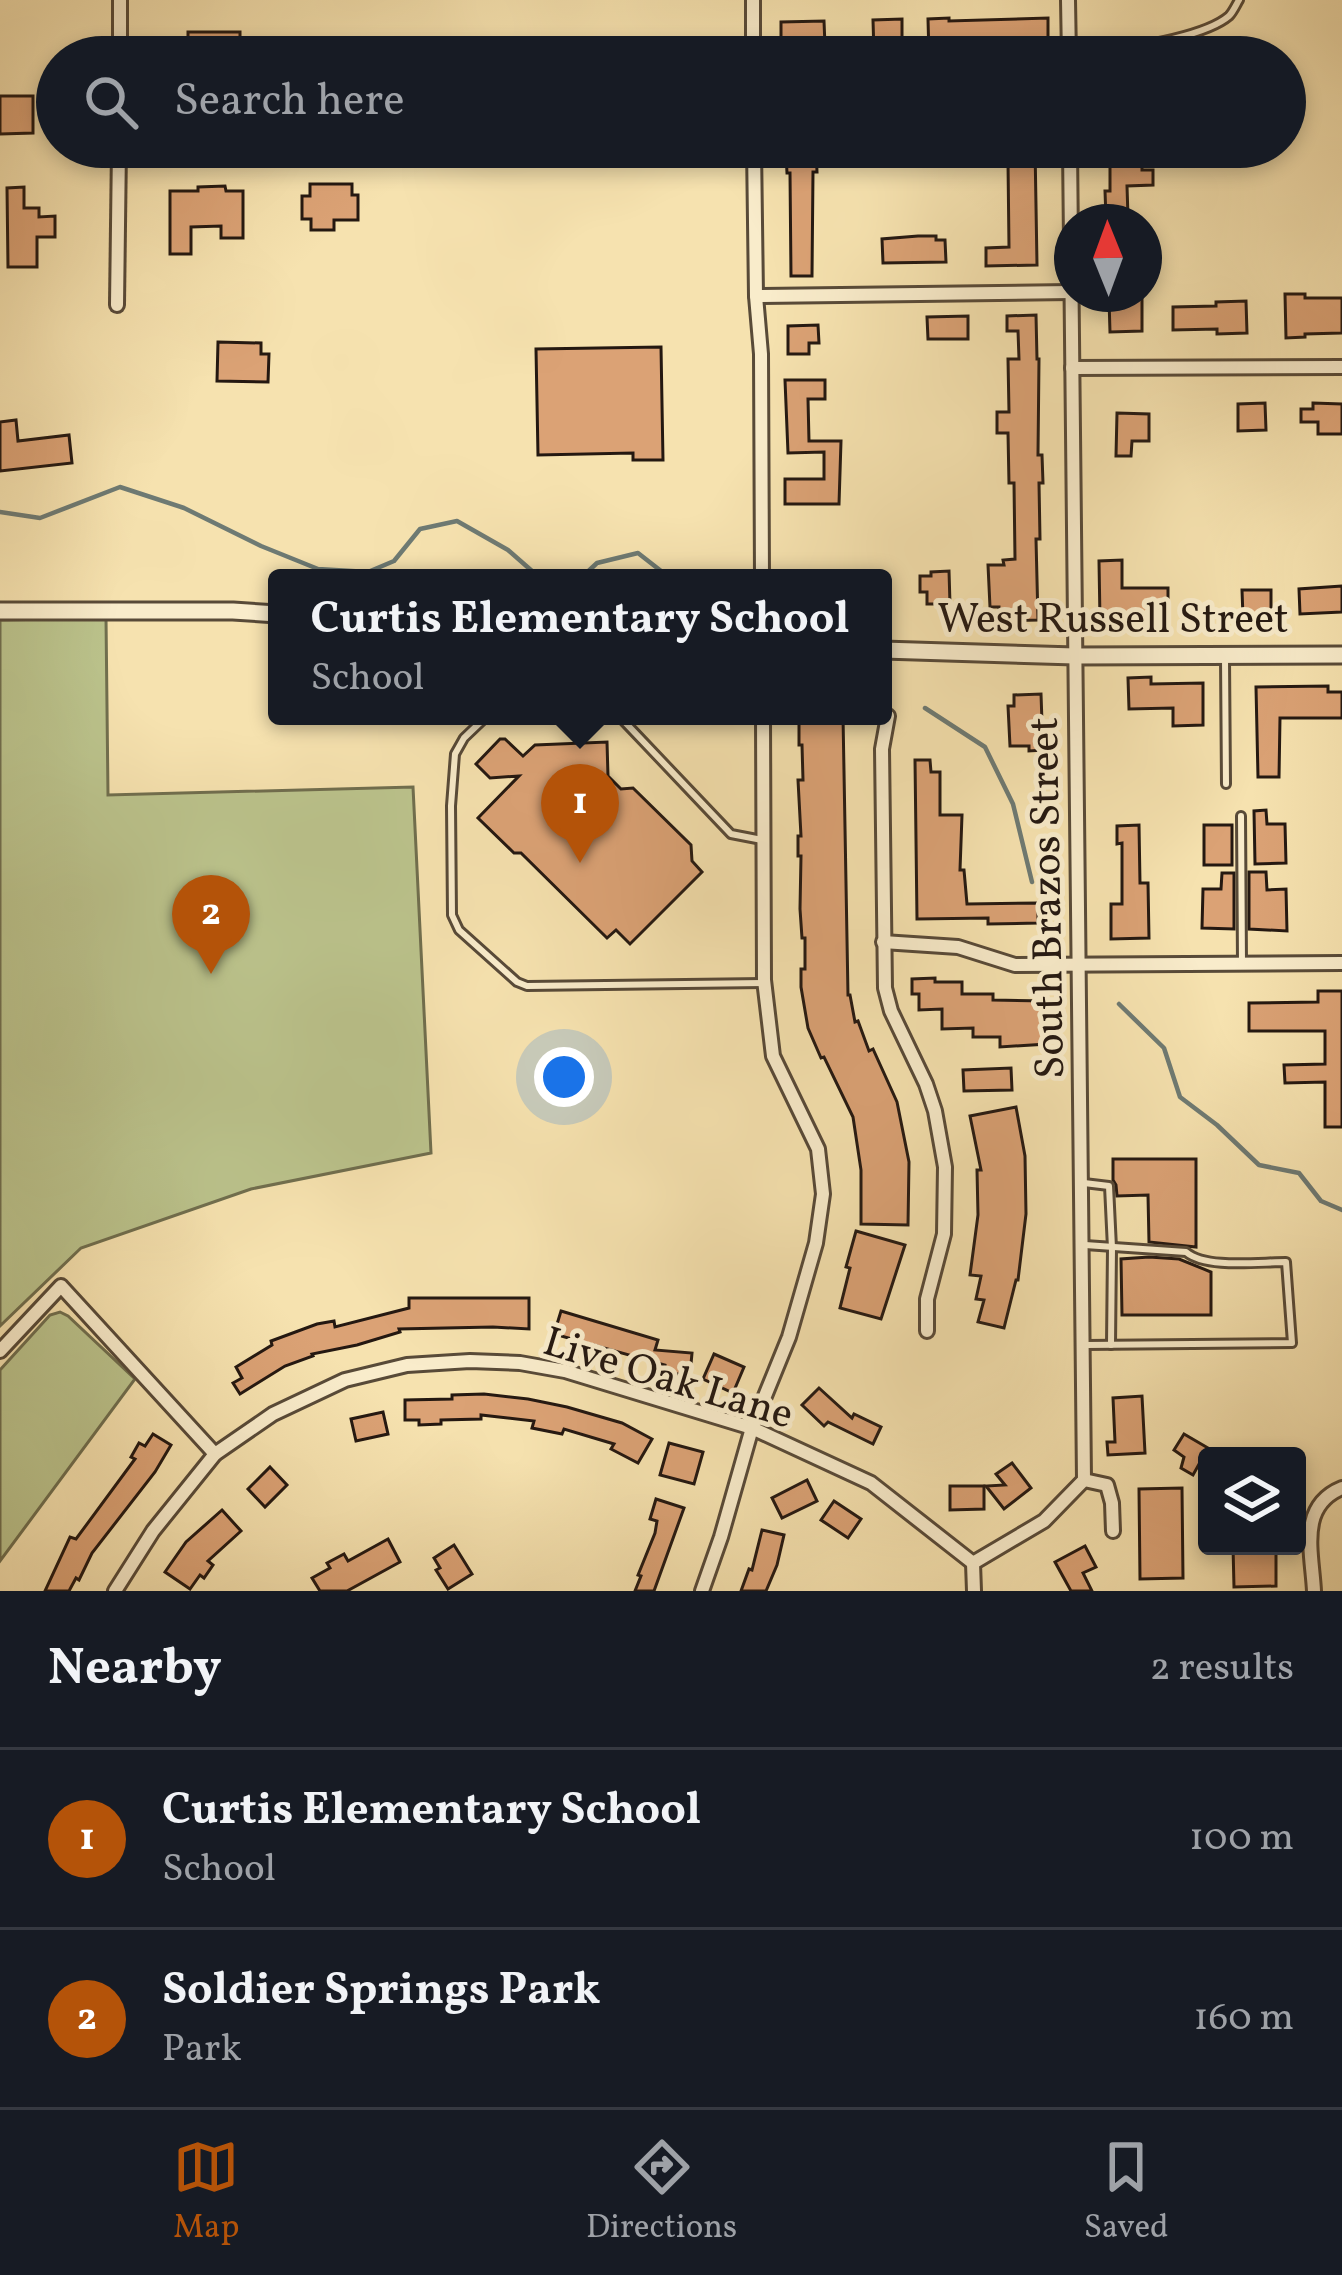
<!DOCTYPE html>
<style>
:root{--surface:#171b24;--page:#20242c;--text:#f1f3f6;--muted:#9ea1a6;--line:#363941;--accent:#b45309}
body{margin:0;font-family:Vollkorn,serif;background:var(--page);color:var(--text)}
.controls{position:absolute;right:36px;bottom:36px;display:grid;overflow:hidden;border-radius:12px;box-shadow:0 6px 18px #0003}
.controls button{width:108px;height:108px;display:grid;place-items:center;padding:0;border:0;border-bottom:3px solid var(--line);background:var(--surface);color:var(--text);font:60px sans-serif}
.compass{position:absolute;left:1054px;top:204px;width:108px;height:108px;border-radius:50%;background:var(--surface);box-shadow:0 6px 18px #0003;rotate:359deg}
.you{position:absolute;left:564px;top:1077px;width:42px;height:42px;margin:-30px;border:9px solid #fff;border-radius:50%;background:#1a73e8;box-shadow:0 0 0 18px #1a73e833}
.badge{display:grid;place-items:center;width:78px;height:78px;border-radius:50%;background:var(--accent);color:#fff;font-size:39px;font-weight:700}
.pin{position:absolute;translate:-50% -99px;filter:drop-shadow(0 3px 6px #0008)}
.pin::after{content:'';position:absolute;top:63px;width:42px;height:36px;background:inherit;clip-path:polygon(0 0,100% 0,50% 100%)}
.popup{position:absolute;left:268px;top:569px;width:624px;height:156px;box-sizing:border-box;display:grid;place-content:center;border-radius:12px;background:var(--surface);filter:drop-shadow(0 3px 9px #0005);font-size:39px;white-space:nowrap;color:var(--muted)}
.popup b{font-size:45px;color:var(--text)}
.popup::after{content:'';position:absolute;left:50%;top:100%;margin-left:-24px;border:24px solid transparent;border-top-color:var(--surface)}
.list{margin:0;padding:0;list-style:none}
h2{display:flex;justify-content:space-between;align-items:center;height:156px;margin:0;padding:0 48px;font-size:51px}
h2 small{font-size:39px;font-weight:400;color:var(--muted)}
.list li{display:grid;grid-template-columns:78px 1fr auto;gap:36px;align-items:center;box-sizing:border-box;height:180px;padding:0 48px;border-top:3px solid var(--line)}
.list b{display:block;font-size:45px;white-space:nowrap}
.list p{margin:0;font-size:39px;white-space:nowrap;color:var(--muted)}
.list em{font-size:39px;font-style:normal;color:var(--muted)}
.icon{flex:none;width:66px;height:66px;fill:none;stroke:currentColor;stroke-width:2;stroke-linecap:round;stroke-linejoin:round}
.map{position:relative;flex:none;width:1342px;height:1591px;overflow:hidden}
.search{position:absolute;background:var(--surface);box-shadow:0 6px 18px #0003;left:36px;right:36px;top:36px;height:132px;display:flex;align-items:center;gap:30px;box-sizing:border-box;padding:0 42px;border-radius:66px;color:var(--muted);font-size:45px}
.sheet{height:516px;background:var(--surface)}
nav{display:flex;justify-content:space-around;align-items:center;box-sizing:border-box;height:168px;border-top:3px solid var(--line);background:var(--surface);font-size:33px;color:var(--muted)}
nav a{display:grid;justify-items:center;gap:6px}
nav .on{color:var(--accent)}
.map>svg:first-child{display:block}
.green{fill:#bbc38c;stroke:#706e4e;stroke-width:3}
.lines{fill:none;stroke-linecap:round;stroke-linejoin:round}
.stream{stroke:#6e7a73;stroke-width:4.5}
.building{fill:#dba275;stroke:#241811;stroke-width:3}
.service-casing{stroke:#584a38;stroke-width:12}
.minor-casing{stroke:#584a38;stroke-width:18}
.tertiary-casing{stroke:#584a38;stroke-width:21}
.service{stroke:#f9eccb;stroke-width:6}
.minor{stroke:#f9eccb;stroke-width:12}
.tertiary{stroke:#f9eccb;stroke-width:15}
.labels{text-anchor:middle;stroke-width:10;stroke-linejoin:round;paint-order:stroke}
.street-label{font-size:42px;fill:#241811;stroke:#f9eccb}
</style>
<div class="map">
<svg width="1342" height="1591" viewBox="0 0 1342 1591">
<rect width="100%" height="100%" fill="#f6e2af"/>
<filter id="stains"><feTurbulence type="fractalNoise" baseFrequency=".00167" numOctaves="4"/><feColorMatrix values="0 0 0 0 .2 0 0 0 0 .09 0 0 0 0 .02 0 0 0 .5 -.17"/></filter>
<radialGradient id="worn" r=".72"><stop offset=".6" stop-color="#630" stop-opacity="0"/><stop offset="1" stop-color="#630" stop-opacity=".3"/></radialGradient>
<g class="green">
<path d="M106,618L108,795L413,787L431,1153L251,1189L81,1248L0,1326V620Z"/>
<path d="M60,1312L68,1316L135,1379L0,1561V1370L50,1315Z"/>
</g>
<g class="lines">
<g class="stream">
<path d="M0,512L40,518L120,487L184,508L261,546L318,569L368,572L394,561L420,529L457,521L508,550L540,578"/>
<path d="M581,578L597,563L638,553L670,578"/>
<path d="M925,708L985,747L1013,804L1032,882"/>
<path d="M1119,1004L1164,1048L1180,1097L1217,1125L1259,1165L1299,1173L1321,1201L1342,1210"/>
</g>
</g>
<g class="building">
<path d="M949,18V21L1048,18V49H1007V45L949,46L950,56H929L928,19Z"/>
<path d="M902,19V53L874,54L873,20Z"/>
<path d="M824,21L825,46L781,47V22Z"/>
<rect x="188" y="32" width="52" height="25"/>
<path d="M0,96H33V133L0,134Z"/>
<path d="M791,147H816L817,172H813L812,276H791L790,173H787L786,154H792Z"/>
<path d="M1012,147H1035L1037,265L986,266V248L1009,247L1008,162H1012Z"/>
<path d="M1102,147H1142V170H1153V185L1127,186L1128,217L1106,218L1105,191H1110V161H1102Z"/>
<path d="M310,184H352V195H358V220H334V230H311V219H302V196H310Z"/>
<path d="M225,186L226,191H243V238H221V226L191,227V254H170V191H198V187Z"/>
<path d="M24,187V208H39V217L55,216V237H37V267H8L7,188Z"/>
<path d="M918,236H936V240H945L946,262L883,263L882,239Z"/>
<path d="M1285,294H1305V298H1342V333L1305,334V337L1286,338Z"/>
<path d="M1109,299H1142V331L1110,332Z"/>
<path d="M1246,301L1247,333L1217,334V329L1173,330V307L1216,306V302Z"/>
<path d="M1036,315L1037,359H1039L1038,455H1042L1043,483H1039L1040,539H1036L1038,620L999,621V607H990L988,565H1004L1003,560L1015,559L1014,483H1009L1008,433H997V412H1009L1008,359H1019L1018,331H1007V316Z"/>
<path d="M968,316V339H928L927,317Z"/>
<path d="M818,325L819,343H809V354H788V326Z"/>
<path d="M218,342L261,343V354H269L268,382L217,381Z"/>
<path d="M661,347L663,460H633V453L538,455L536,349Z"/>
<path d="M785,380H825V399H808L809,441H841L839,504H785V479H824V452L788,453Z"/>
<path d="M1265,403L1266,430L1238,431V404Z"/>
<path d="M1313,403L1342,404V434H1318V422H1301V409H1313Z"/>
<path d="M1117,413L1149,414V441H1132L1131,456H1116Z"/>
<path d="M16,420L18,441L69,435L72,463L0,471V422Z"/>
<path d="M1122,560V588H1168V618H1151V625H1137V620H1100L1099,561Z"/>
<path d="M949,571L950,604H927V592H920V576H931V572Z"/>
<path d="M1342,586V612L1300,614L1299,589Z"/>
<path d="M1242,590H1271V616L1243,617Z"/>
<path d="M1151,677V684L1203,683V725L1173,726V708L1129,709L1128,678Z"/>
<path d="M1328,686V692H1342V718H1280L1279,777H1258L1256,687Z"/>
<path d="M1041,694L1043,750L1029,751V746H1010L1008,706H1014V695Z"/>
<path d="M799,716H843L848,995H850L855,1022L858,1021L869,1051L873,1049L897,1102L909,1162L908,1225L861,1224V1170L853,1117L824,1057L821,1058L808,1028L801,987V969H805V938H802L800,909L801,856H798V836H801L798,780H803L802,745H799Z"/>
<path d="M500,739H505L523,756L535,745L607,742L608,776L621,789L633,788L691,845L692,861L702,872L630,944L616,930L607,938L521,853H514L478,818L519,776L490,778L476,764Z"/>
<path d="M915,760H930L931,772H940V815H962L960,870H964L967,904L1038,903V923L988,924V918L917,919Z"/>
<path d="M1266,810L1267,824H1285L1286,863L1255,864L1254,811Z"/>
<path d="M1139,825L1140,883H1148L1149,938L1111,939V904H1122V843L1117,844V826Z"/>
<rect x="1204" y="825" width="28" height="40"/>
<path d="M1249,872H1266L1267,890L1286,889L1287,931L1249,929Z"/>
<path d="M1222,873H1234V929L1202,928L1203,889H1221Z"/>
<path d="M935,978V982H962V994H993V1000L1046,1001L1047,1044L1000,1047V1037H973V1028L942,1029V1009L919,1010V994H912V979Z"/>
<path d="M1318,991H1342V1127H1325V1082L1285,1083L1284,1065L1325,1064V1031H1249V1003L1318,1002Z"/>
<path d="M1011,1068L1012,1090L964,1091L963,1070Z"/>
<path d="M1016,1107L1025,1156L1026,1214L1018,1280H1016L1004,1328L978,1322L984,1300L976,1299L981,1276L970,1275L978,1215L977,1170H981L970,1116Z"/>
<path d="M1113,1159H1196V1247L1149,1242L1148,1195L1117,1196L1116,1185L1113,1180Z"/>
<path d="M856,1231L905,1245L881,1319L840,1308L850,1268L846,1267Z"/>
<path d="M1149,1257L1179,1259L1211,1272V1315H1122L1121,1259Z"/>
<path d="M409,1298H529V1329L493,1327L399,1329L400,1332L357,1345L312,1354L313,1356L285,1366L240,1394L233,1383L242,1378L236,1367L272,1345L271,1341L317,1324L334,1321L335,1327L409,1308Z"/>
<path d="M561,1311L658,1340L655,1350L692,1353L690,1375L664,1373L665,1365L554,1334Z"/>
<path d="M714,1354L744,1367L733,1393L703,1379Z"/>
<path d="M819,1388L852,1418L854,1414L881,1427L873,1444L828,1422L824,1426L802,1405Z"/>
<path d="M484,1394L528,1399L567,1407L622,1423L652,1439L638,1463L611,1449L614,1444L564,1429L562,1434L532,1428L534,1421L481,1415V1419L441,1420V1424L419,1425V1420H405V1400L452,1399V1395Z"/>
<path d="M1142,1396L1145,1453L1108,1455L1107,1442H1115L1113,1398Z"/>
<path d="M383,1412L388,1434L356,1441L351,1419Z"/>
<path d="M153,1434L171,1445L155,1472L92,1553L79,1580L76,1578L69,1591H45L70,1537L76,1539L135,1459L131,1457L139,1443L145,1446Z"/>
<path d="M1184,1434L1208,1448L1193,1475L1181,1468L1184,1457L1174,1450Z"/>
<path d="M669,1443L703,1452L694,1484L660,1475Z"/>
<path d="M1012,1463L1031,1488L1004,1509L986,1486L1005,1485L996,1474Z"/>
<path d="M270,1467L287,1485L265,1507L248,1489Z"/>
<path d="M807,1480L817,1501L782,1518L772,1498Z"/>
<path d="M950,1486H984V1509L950,1510Z"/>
<path d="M1182,1488L1183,1578L1140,1579L1139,1489Z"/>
<path d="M656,1499L684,1508L654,1591H635L641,1576L638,1575L655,1533L657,1521L650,1519Z"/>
<path d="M834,1501L861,1519L848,1538L821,1520Z"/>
<path d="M222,1510L241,1531L208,1561L213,1565L204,1578L200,1575L190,1589L165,1572L186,1542Z"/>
<path d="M762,1530L784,1535L777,1565L766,1591H741L749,1569L752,1570Z"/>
<path d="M388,1539L400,1562L347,1591H320L312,1578L330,1568L327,1563L344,1554L348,1561Z"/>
<path d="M454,1545L472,1574L448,1589L436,1570L440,1568L434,1558Z"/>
<path d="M1085,1546L1096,1567L1083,1573L1092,1591H1071L1055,1562Z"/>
<path d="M1233,1546H1267V1550L1276,1549V1586L1234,1587Z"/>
</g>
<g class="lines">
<defs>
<g id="service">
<path d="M1071,55C1108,51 1201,40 1229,16C1233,12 1236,5 1239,0"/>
<path d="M1225,659L1226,784"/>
<path d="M487,716L464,738L455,754L451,806L452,915L459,930L517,982L527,986L765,983"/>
<path d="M619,716L731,834L762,840"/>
<path d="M1241,816L1242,963"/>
<path d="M1084,1183L1109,1186L1112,1248L1111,1345"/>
<path d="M1085,1245L1186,1252C1206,1269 1258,1262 1286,1262L1292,1343L1086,1345"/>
</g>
<g id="minor">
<path d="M753,0V57"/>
<path d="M1068,0L1069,57"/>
<path d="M120,57V0"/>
<path d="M754,147L756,296L761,354L762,578"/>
<path d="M756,296L1071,292"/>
<path d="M117,305L119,147"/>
<path d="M1072,368L1342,367"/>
<path d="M888,716L882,749L885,988L891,1011L926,1084L935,1111L945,1167L944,1234L927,1299V1331"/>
<path d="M883,942L958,947L1015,965L1342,963"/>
<path d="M0,1351L61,1286L215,1454"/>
<path d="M1084,1480L1107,1485L1112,1503L1113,1531"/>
<path d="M115,1591L153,1531L215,1454L273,1414L345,1380L407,1365L470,1361L520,1363L565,1371L752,1428L871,1483L973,1563"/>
<path d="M702,1591L721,1537L752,1428L789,1337L816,1243L823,1194L818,1149L773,1056L764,980L763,716"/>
<path d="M974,1591L973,1563L1044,1521L1084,1480L1070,147"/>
<path d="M1314,1591C1312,1552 1298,1506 1342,1488"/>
</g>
<g id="tertiary">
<path d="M0,611H233L277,614"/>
<path d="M883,650L1075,656L1342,655"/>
</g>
</defs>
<use href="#service" class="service-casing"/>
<use href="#minor" class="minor-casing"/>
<use href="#tertiary" class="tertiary-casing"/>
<use href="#service" class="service"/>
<use href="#minor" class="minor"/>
<use href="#tertiary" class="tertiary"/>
</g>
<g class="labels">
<g class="street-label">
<text x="1113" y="632">West Russell Street</text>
<text transform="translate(1045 898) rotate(-91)" y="15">South Brazos Street</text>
<text transform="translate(669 1376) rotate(17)" y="15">Live Oak Lane</text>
</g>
</g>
<rect width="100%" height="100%" filter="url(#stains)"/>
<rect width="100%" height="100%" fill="url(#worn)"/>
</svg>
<div class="controls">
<button><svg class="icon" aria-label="layers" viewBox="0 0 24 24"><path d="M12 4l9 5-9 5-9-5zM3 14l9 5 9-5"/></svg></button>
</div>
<svg class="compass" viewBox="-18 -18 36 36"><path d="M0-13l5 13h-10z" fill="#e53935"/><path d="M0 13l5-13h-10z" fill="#9ea1a6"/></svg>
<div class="you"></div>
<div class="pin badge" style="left:580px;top:863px">1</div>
<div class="popup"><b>Curtis Elementary School</b>School</div>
<div class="pin badge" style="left:211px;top:974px">2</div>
<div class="search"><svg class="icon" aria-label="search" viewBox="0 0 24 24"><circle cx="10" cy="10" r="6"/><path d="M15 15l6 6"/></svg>Search here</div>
</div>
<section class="sheet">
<h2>Nearby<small>2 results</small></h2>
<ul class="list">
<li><span class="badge">1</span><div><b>Curtis Elementary School</b><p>School</p></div><em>100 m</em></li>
<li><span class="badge">2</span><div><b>Soldier Springs Park</b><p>Park</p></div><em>160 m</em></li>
</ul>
</section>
<nav>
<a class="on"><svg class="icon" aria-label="map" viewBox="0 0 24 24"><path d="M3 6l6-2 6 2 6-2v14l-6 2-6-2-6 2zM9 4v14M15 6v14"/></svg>Map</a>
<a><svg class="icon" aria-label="directions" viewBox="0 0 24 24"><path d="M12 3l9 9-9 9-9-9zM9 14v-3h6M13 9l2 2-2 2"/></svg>Directions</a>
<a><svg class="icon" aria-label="saved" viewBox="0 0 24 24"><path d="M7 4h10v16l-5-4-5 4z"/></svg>Saved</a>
</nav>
